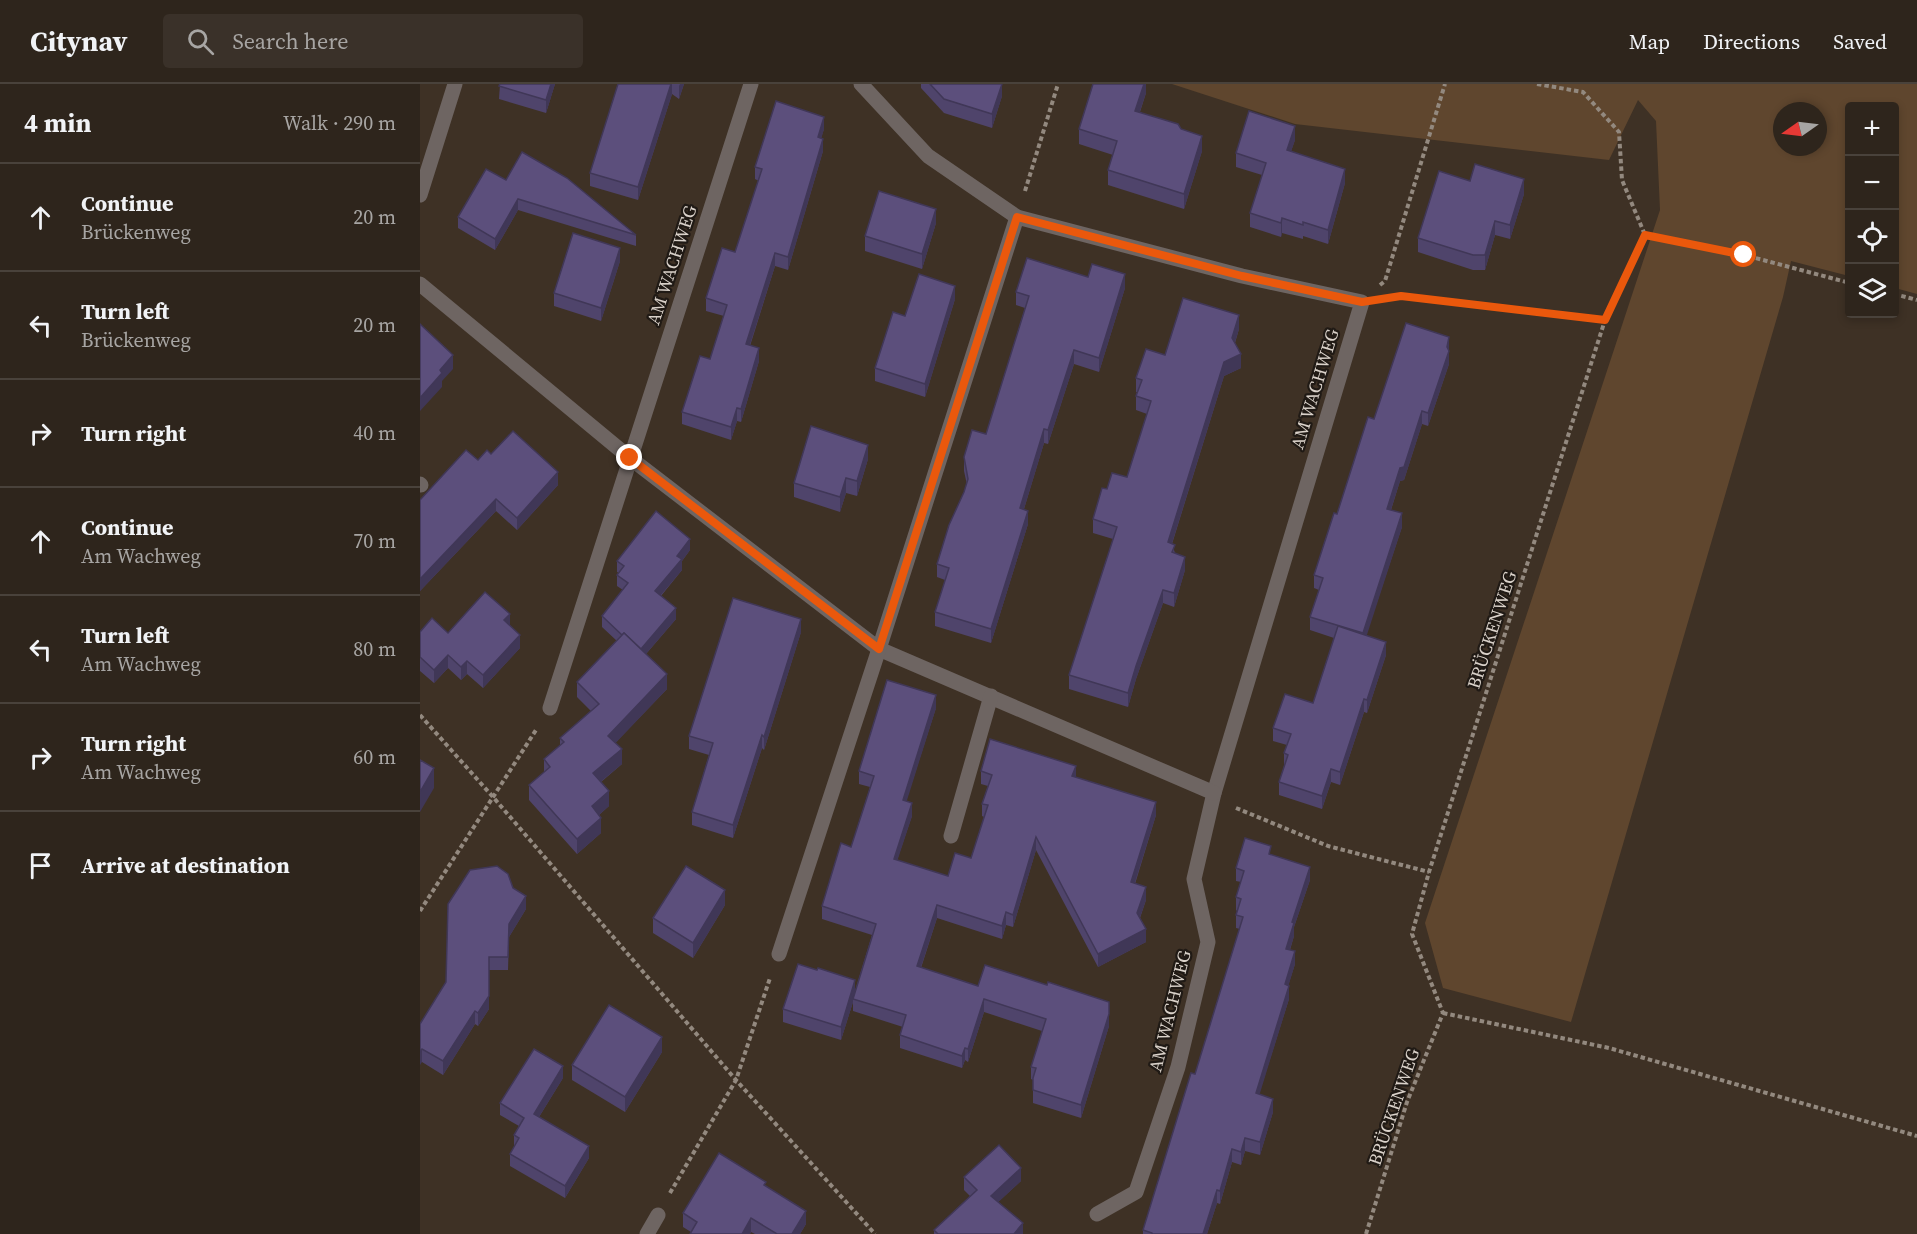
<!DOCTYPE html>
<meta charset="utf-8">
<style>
:root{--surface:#2e251c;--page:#3a3129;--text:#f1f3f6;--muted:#a7a5a3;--line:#49423b}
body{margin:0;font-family:"Source Serif 4",serif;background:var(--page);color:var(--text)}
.controls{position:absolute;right:18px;top:18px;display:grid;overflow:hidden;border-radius:6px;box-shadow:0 3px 9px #0003}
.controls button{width:54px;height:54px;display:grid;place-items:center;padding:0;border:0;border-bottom:2px solid var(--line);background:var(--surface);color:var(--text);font:30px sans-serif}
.compass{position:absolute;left:1353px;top:18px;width:54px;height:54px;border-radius:50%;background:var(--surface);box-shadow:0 3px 9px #0003;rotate:256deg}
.stop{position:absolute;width:18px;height:18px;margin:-14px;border:4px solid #ea580c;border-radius:50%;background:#fff}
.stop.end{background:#ea580c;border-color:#fff;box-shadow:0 2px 6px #0008}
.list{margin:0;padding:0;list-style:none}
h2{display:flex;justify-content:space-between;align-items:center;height:78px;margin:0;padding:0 24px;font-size:26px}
h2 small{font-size:20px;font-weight:400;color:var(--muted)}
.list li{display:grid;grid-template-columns:39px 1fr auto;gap:18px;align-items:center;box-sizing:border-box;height:108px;padding:0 24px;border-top:2px solid var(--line)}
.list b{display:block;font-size:22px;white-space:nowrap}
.list p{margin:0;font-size:20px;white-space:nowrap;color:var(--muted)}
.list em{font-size:20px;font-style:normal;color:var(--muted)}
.icon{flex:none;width:33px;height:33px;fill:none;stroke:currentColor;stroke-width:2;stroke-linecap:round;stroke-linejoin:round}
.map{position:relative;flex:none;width:1497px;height:1150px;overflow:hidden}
header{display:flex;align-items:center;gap:36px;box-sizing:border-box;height:84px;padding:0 30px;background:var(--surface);border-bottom:2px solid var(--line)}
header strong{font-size:28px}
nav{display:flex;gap:33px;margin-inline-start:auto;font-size:21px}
.search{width:420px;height:54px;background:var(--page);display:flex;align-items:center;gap:15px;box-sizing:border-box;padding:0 21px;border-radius:6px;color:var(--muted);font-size:22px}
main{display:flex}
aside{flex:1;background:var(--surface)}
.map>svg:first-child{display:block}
.green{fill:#5f462e;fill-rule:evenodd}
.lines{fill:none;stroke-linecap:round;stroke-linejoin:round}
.path{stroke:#93897f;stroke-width:4;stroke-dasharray:4.5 3;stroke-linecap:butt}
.minor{stroke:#6e6562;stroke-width:15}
.wall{fill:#4f446b}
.shaded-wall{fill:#403757}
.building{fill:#5c4f7c;stroke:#403757;stroke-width:1.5}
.route{stroke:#ea580c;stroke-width:8}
.labels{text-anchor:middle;stroke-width:4.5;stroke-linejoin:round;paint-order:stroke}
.street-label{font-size:18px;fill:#dad2ca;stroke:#201a15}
</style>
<header>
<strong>Citynav</strong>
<div class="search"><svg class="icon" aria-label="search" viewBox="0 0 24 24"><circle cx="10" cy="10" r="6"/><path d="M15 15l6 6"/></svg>Search here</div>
<nav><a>Map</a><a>Directions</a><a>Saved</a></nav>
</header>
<main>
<aside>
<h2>4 min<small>Walk · 290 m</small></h2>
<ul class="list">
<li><svg class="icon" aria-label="ahead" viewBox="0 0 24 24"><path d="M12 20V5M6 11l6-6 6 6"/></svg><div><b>Continue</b><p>Brückenweg</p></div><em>20 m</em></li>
<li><svg class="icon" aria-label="left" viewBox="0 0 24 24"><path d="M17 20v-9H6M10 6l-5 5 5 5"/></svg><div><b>Turn left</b><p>Brückenweg</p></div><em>20 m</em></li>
<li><svg class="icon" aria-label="right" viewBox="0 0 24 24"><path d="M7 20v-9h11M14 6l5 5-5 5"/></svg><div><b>Turn right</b></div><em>40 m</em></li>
<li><svg class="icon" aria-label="ahead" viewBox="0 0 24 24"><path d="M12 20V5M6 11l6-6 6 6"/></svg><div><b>Continue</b><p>Am Wachweg</p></div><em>70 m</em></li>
<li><svg class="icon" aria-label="left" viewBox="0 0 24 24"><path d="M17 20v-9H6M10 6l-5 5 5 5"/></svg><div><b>Turn left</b><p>Am Wachweg</p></div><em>80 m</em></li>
<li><svg class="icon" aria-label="right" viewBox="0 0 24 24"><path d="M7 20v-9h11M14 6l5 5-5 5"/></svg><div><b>Turn right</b><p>Am Wachweg</p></div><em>60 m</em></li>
<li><svg class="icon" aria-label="arrive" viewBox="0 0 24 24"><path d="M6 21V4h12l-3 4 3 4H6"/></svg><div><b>Arrive at destination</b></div></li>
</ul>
</aside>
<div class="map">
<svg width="1497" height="1150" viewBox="0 0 1497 1150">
<rect width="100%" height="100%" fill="#3e3125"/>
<path class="green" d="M752,0H1497V210L1475,204L1474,22H1430L1429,192L1371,177L1363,213L1151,938L1023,904L1005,839L1240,126L1236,37L1218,16L1189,76L875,40ZM1362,27H1398V63H1362Z"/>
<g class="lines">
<g class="path">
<path d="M1117,0L1163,8L1199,48L1202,96L1225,151"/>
<path d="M605,107L638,0"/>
<path d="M960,201L965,197L1025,0"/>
<path d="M1474,210L1497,216"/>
<path d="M967,214L981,212L1185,236"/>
<path d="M0,631L73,713L316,996L455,1150"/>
<path d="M816,724L908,762L1009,788"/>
<path d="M0,827L116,646"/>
<path d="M1023,929L1189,964L1497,1052"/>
<path d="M250,1109L316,996L350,894"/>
<path d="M946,1150L987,1018L1023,929L992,850L1009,788L1185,236L1225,151L1324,171L1430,199"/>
</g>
<g class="minor">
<path d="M441,0L508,72L597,133L822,192L942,218L794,709L774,795L788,858L758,983L716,1108L677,1130"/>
<path d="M0,111L35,0"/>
<path d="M0,200L210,374L459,565L794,709"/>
<path d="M0,400L1,401"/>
<path d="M130,624L331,0"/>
<path d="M531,752L571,612"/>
<path d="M359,870L459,565L597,133"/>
<path d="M227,1150L238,1131"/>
</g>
</g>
<g class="wall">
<path d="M80,0H135L126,29L79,15Z"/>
<path d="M198,0H264L259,15L252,10L218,116L170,102V89Z"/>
<path d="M501,0H582V12L572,44L524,29L501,4Z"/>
<path d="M726,0V9L720,28L761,45L782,67L764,125L688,101V86L693,71L659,60V45Z"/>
<path d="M404,45L401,54L403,67L368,186L355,182L330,262L339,277L321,338L317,337L311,356L262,340V328L290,275L304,232L286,227V214L315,168L339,97L335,95V83Z"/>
<path d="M875,56L871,67L925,99L908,160L883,152V155L862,149L861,153L830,143V129L842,91L816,83V69Z"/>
<path d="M86,96L216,151V162L98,126L75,166L38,144V133Z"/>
<path d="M1050,97L1104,110L1090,155L1075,151L1065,186H1053L998,168V154Z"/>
<path d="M516,139L502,185L445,167V152Z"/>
<path d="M200,177L181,237L134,222V209Z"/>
<path d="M705,204L679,288L654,280L628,360L624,359L604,425L608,440L571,559L515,542V528L525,496L517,493V480L547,401L544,387V373L566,350L605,224L596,221V208Z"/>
<path d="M535,215L505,313L455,297V284Z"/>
<path d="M819,245L815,259L821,284L804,292L752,460L755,469L765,486L754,523L743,519L716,595L708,623L649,605V591L693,455L673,449V435L687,405L707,393L727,330L716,326V312L717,308H716V294L745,271Z"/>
<path d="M1029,253V280L1008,342L1002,340L984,396L980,397L971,426L982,443L946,551L966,571L947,629L944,628L920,701L911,698L902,725L859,711V698L864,682V669L867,661L853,657V644L893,619L914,554L890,546V533L899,506L894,504V491L954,335Z"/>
<path d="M71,370L138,401L97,446L76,427L0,507V416L58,376Z"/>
<path d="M448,375L437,412L426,409L420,428L374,413V399Z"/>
<path d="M270,466L262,477V486L241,512L256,535L226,570L247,605L195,659L202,680L181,698L189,722L179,731L181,749L157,770L109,716V701L124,688V675L140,661V654L171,627L157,613V598L197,557L182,543V532L203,506L197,502V491L199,489L197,488V477Z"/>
<path d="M90,542L100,564L63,604L47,590L41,596L28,584L14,599L0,587V548L28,549Z"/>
<path d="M381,548L344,666L342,664L313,754L272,741V728L289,671L269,665V652Z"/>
<path d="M516,624L486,717L492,732L477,776L528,792L551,774L564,733L562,732V720L568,702L561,700V687L656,693L736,731L715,800L726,816L720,834L726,858L678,883L616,766L593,843L586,841L582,855L517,834L501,884L689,942L661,1034L613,1019V996L611,995V983L622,947L564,928L548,978L545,976L542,984L480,964V951L483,943L433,927V918L421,956L363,938V925L435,907L452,851L402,835V822L431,763L450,703L439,700V687Z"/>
<path d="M851,770L890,796L874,843V852L870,866L875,880L868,902L869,915L839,1010L853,1028L840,1071L825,1067L821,1081L812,1078L800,1120L797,1119L787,1150H723V1146L775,990L820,845L816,844V831L817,827L816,826V813L821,798L816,797V784Z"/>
<path d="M93,804L106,825L89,853L88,886H69V925L58,942L55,940L23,991L2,978L0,940Z"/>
<path d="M305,821L273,874L233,849V834Z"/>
<path d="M242,968L205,1028L152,996V981Z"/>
<path d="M143,994L119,1033L169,1074L145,1114L90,1082V1070L94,1063V1051L99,1042L80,1031V1019Z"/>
<path d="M544,1093L601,1097L578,1118L603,1150H514V1146L550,1112L544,1106Z"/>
<path d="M346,1102L386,1140L380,1150H335L331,1148L330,1150H270L271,1148L263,1143V1129Z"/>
</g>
<g class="shaded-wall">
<path d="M131,0H135L126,29V16Z"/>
<path d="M251,0H252V10L218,116V103Z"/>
<path d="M260,0H264L259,15V2Z"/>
<path d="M582,0V12L572,44V30Z"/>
<path d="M724,0H726V9L715,42V27Z"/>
<path d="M404,33V45L398,66V53Z"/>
<path d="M875,42V56L867,80V66Z"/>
<path d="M782,52V67L764,125V110Z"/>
<path d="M403,55V67L368,186V173Z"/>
<path d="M925,85V99L908,160V146Z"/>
<path d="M1104,95V110L1090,155V141Z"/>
<path d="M98,115V126L75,166V155Z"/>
<path d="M516,125V139L502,185V170Z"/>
<path d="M862,134V149L861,153V139Z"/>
<path d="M1075,137V151L1065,186V171Z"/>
<path d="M200,164V177L181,237V224Z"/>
<path d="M355,169V182L326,273V260Z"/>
<path d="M705,190V204L679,288V274Z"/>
<path d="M535,202V215L505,313V300Z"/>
<path d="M819,231V245L812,268V254Z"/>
<path d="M1029,253V280L1008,342V329Z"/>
<path d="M339,264V277L321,338V325Z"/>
<path d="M654,266V280L628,360V346Z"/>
<path d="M821,270V284L804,292L748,472V458L804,278Z"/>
<path d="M33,271V285L22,297V303L0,327V314L20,286Z"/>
<path d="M317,324V337L311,356V343Z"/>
<path d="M1002,327V340L984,396L980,397L967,438V425L980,384Z"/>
<path d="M624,345V359L600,438V424Z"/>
<path d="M448,361V375L437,412V397Z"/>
<path d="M138,388V401L97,446V434Z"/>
<path d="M426,394V409L420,428V413Z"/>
<path d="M76,415V427L0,507V495Z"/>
<path d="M608,427V440L571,559V545Z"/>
<path d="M982,429V443L943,563V549Z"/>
<path d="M270,455V466L262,477V486L235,518V507L257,472Z"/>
<path d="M765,473V486L754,523V509Z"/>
<path d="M743,506V519L716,595L708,623V609L716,582Z"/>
<path d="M256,524V535L219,578V567Z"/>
<path d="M90,530V543L84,536Z"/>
<path d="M381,535V548L344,666V653Z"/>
<path d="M100,551V564L63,604V591Z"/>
<path d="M966,558V571L947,629V616Z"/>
<path d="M28,571V584L14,599V586Z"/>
<path d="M47,577V590L41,596V583Z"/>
<path d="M247,590V605L188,667V652Z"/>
<path d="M516,611V624L483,729V716Z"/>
<path d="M944,615V628L920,701V688Z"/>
<path d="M342,651V664L313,754V741Z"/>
<path d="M202,665V680L173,704V689Z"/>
<path d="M656,682V695L652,692Z"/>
<path d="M14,684V704L0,728V708Z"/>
<path d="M911,685V698L902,725V712Z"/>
<path d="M189,707V722L172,737V722Z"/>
<path d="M736,718V731L711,811V798Z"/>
<path d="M492,719V732L474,787V775Z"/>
<path d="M181,734V749L157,770V755Z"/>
<path d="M616,753V766L593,843V831Z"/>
<path d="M890,783V796L874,843V852L866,878V865L872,838Z"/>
<path d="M726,803V816L717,842V829Z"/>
<path d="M305,806V821L273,874V859Z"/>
<path d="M106,812V825L89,853L88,886L89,840Z"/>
<path d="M517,821V834L497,895V882Z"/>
<path d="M586,828V841L582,855V842Z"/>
<path d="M726,845V858L678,883V870Z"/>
<path d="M875,867V880L865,913V900Z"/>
<path d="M435,896V910L433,915V918L421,956V943Z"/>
<path d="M869,902V915L836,1022V1009Z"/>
<path d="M69,912V925L58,942V929Z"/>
<path d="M564,915V928L548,978V965Z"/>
<path d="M55,927V940L23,991V977Z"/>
<path d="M689,930V942L661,1034V1021Z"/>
<path d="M242,953V968L205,1028V1013Z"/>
<path d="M545,964V976L542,984V972Z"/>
<path d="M2,965V978L0,981V968Z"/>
<path d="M143,982V994L114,1041V1030Z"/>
<path d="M853,1015V1028L840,1071V1058Z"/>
<path d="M825,1054V1067L821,1081V1068Z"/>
<path d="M169,1062V1074L145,1114V1102Z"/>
<path d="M812,1065V1078L800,1120V1107Z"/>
<path d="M601,1084V1097L571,1125V1112Z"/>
<path d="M797,1106V1119L787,1150H783Z"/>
<path d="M386,1127V1140L380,1150H372Z"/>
<path d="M331,1134V1148L330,1150H322Z"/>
<path d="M603,1139V1150H594Z"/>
</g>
<g class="building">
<path d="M80,0H131L126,16L79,2Z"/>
<path d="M198,0H251L218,103L170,89Z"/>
<path d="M510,0H582L572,30L524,15Z"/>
<path d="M673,0H724L715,27L758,40L761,45L782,52L764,110L688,86L697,57L659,45Z"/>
<path d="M356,17L404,33L398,53L403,55L368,173L355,169L326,260L339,264L321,325L317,324L311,343L262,328L280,272L290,275L307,221L286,214L302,164L315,168L342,85L335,83Z"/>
<path d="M829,27L875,42L867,66L925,85L908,146L883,138V141L862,134L861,139L830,129L846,79L816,69Z"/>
<path d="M102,68L147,94L216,151L98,115L75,155L38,133L66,85L86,96Z"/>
<path d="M1055,80L1104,95L1090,141L1075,137L1065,171H1053L998,154L1019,87L1050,97Z"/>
<path d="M459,107L516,125L502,170L445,152Z"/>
<path d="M153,149L200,164L181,224L134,209Z"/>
<path d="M607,174L668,193L672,180L705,190L679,274L654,266L628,346L624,345L600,424L608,427L571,545L515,528L529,484L517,480L529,441L544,408L548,395L544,373L552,346L566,350L609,212L596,208Z"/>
<path d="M499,190L535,202L505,300L455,284L473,228L485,232Z"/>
<path d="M763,214L819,231L812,254L821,270L804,278L748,458L755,461L752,468L765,473L754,509L743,506L716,582L708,609L649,591L697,443L673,435L682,404L687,405L692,389L707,393L731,317L716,312L722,296L716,294L726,265L745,271Z"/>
<path d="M986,239L1029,253L1027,263L1029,267L1008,329L1002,327L984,383L980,384L967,425L982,429L943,549L890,533L903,494L894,491L914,429L917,430L948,333L954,335Z"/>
<path d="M0,240L33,271L20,286L22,289L0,314Z"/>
<path d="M391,342L448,361L437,397L426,394L420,413L374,399Z"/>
<path d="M93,347L138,388L97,434L76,415L0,495V416L46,366L58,376L67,366L71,370Z"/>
<path d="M236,427L270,455L257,472L262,475L235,507L256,524L221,565L204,549L202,551L182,532L208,499L197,491L204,482L197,477Z"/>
<path d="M65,508L90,530L84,536L100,551L63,591L47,577L41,583L28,571L14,586L0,573V548L12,534L28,549Z"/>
<path d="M313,514L381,535L344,653L342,651L313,741L272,728L293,659L269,652Z"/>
<path d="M918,542L966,558L947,616L944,615L920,688L911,685L902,712L859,698L868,671L864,669L871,650L853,644L865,610L893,619Z"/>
<path d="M204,549L247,590L188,652L202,665L173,689L189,707L172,722L181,734L157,755L109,701L130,683L124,675L144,658L140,654L179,620L157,598Z"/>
<path d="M467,596L516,611L483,716L492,719L474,775L528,792L535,769L551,774L568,721L562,720L572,691L561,687L570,655L656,682L652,692L736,718L711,798L726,803L717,829L726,845L678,870L616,753L593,831L586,828L582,842L517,821L497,882L558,902L565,881L627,901L628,898L689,918V930L661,1021L613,1006V994L616,984L611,983L626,935L564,915L548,965L545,964L542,972L480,951L486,931L433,915L456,840L402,822L421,759L431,763L454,692L439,687Z"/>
<path d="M0,676L14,684L0,708Z"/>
<path d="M825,754L851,762L849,770L890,783L872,838L874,839L866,865L875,867L865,900L869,902L836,1009L853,1015L840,1058L825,1054L821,1068L812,1065L800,1107L797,1106L783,1150H732V1149L723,1146L771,989L775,990L823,833L816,831L821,815L816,813L824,787L816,784Z"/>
<path d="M77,782L88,790L93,804L106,812L89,840L88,873H69V912L58,929L55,927L23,977L2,965L0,968V940L26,898L28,820L50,786Z"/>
<path d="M266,782L305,806L273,859L233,834Z"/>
<path d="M378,880L397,886L398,884L435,896L421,943L363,925Z"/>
<path d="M189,921L242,953L205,1013L152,981Z"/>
<path d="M114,965L143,982L114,1030L169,1062L145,1102L90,1070L99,1054L94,1051L104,1034L80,1019Z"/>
<path d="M579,1061L601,1084L571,1112L603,1139L594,1150H518L514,1146L557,1106L544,1093Z"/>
<path d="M299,1069L346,1098L344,1101L386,1127L372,1150H357L331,1134L322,1150H270L277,1138L263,1129Z"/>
</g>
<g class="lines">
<path class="route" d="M210,374L459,565L597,133L822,192L942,218L981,212L1185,236L1225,151L1324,171"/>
</g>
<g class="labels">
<g class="street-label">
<text transform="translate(252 181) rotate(-72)" y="6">AM WACHWEG</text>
<text transform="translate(895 305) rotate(-73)" y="6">AM WACHWEG</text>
<text transform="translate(1072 546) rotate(-72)" y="6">BRÜCKENWEG</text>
<text transform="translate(750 927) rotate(-76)" y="6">AM WACHWEG</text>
<text transform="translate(974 1023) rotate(-71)" y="6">BRÜCKENWEG</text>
</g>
</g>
</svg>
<div class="controls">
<button>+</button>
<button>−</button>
<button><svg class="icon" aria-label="locate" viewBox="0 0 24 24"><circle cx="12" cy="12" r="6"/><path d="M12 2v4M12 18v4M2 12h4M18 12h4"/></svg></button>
<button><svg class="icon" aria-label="layers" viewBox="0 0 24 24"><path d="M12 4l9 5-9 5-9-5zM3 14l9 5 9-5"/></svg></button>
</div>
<svg class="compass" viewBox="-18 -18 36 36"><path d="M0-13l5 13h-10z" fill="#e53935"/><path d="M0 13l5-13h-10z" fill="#a7a5a3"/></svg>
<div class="stop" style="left:1324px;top:171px"></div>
<div class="stop end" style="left:210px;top:374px"></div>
</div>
</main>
